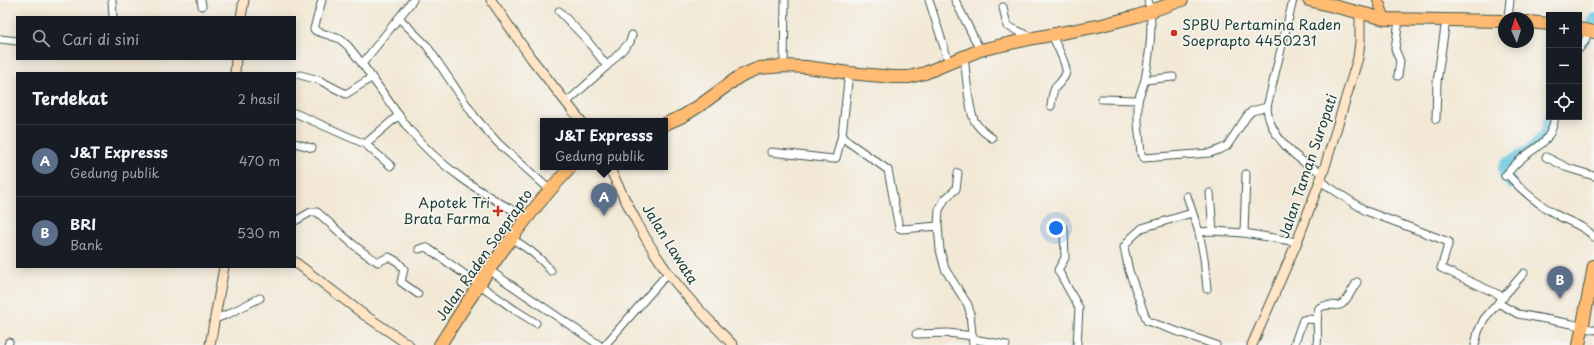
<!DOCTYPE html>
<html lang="id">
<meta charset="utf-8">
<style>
:root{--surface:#171b24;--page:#20242c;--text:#f1f3f6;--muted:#9ea1a6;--line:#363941;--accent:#c8321e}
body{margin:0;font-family:"Playpen Sans",sans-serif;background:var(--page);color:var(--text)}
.controls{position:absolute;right:12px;top:12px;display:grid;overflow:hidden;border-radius:0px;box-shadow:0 2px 10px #0003}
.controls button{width:36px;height:36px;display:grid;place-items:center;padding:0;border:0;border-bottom:1px solid var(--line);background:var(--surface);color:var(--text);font:20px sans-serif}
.compass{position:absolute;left:1498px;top:12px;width:36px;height:36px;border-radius:50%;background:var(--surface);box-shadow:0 2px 10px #0003;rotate:356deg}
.you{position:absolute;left:1056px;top:228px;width:14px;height:14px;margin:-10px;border:3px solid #fff;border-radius:50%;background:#1a73e8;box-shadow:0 0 0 6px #1a73e833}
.badge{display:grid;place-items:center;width:26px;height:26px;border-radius:50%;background:var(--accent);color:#fff;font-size:13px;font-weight:700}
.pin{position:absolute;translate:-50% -33px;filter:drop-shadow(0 1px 2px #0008)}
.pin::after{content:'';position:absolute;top:21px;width:14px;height:12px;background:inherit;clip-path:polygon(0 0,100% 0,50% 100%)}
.popup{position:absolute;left:540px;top:118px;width:128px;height:52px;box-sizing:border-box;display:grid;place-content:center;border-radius:0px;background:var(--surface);filter:drop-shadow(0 1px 3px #0005);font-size:13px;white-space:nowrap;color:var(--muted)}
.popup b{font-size:15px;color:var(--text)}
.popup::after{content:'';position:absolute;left:50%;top:100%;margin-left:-8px;border:8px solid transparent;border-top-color:var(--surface)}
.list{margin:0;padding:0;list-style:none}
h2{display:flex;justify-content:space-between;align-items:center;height:52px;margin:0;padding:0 16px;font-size:17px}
h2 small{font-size:13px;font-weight:400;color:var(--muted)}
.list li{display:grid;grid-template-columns:26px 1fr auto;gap:12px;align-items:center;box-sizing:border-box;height:72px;padding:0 16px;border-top:1px solid var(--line)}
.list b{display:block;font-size:15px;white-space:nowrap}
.list p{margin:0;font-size:13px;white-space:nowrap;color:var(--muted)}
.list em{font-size:13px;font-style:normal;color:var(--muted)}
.icon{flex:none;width:22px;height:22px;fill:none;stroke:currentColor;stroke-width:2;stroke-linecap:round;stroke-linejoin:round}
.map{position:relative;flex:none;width:1594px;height:345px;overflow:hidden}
.search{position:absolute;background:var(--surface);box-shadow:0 2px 10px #0003;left:16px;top:16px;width:280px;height:44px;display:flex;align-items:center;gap:10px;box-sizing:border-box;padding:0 14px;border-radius:0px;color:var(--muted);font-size:15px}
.panel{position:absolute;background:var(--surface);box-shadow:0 2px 10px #0003;left:16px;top:72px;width:280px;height:196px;border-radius:0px}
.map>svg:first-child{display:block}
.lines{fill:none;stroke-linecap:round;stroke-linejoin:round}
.river{stroke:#62c5e0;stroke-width:12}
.street-casing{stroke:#3f574c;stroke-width:9}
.secondary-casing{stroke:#3f574c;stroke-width:11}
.primary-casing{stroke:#3f574c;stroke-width:12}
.highway-casing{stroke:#3f574c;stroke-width:14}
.street{stroke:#fff;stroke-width:7}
.secondary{stroke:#ffe4c6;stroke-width:9}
.primary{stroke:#ffbb71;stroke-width:10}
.highway{stroke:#ffbb71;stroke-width:12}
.poi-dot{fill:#c8321e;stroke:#f6f6f2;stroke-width:1.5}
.labels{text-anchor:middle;stroke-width:3;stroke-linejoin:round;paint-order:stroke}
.poi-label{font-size:14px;fill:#1f3d34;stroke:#f6f6f2;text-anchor:start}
.street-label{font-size:14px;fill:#1f3d34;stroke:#f6f6f2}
</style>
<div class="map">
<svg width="1594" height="345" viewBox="0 0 1594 345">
<rect width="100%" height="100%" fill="#f6f6f2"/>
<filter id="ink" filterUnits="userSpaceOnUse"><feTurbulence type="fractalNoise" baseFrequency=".025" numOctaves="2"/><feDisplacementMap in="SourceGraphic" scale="8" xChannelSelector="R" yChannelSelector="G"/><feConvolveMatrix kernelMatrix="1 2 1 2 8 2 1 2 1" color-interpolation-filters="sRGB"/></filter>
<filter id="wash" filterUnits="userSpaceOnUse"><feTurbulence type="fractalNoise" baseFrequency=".012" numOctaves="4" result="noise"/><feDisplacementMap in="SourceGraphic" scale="16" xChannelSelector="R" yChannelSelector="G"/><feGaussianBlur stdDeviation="0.9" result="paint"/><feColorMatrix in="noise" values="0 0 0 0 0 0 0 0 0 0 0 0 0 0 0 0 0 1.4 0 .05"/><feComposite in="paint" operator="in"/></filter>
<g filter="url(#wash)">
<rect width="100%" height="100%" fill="#f2e8d5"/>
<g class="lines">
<g class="river">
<path d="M1584,40L1594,19"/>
<path d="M1512,184L1505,175L1504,168L1506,164C1529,152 1546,144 1550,117"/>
</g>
</g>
</g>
<g filter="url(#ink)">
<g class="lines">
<defs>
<g id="street">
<path d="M112,0L113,17"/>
<path d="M201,0L202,6"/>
<path d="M322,0L314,29L316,31L340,39L348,46C370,72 388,102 409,129C440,168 484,195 527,218"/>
<path d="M929,0L949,63"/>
<path d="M955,0L980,50"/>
<path d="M1148,0C1154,21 1149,58 1145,80L1173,77"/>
<path d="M1293,0L1267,107C1268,135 1298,162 1323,173"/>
<path d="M1003,7L1007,26L1034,38"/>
<path d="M559,11L586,39L607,66L567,102"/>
<path d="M399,18L427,46L475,117L498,143L550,190"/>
<path d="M1508,18L1510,0"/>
<path d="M0,39L17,41"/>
<path d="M1579,49L1585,41L1588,31"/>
<path d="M964,57C967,78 967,101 974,120C978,128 985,133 992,138"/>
<path d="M362,64L413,0"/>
<path d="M607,66L630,42L632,35"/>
<path d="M784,66L785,0"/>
<path d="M849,73L842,135L847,141L888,170L899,228L902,229L938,226L940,250L945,269L968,305L970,313L973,345"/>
<path d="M300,75L319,80L346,94L371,78"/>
<path d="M1398,76L1400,61L1395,49L1399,20"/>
<path d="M1145,80L1138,100V123L1141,154L1144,158L1210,153L1221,149L1227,146L1247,116L1252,111L1267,107"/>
<path d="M1101,99L1138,100"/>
<path d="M1051,106C1052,100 1052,93 1055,88C1059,83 1065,79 1066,72C1067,63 1055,44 1052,34"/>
<path d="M295,113L365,144L391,166"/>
<path d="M1436,119L1437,82L1446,20"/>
<path d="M295,143L312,148"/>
<path d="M365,144L399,115"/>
<path d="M771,152L833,159L836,158L842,135"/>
<path d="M1546,157L1568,168L1594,176"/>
<path d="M1507,174C1522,191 1538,204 1557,215C1569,222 1585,226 1594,237"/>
<path d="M1505,176C1510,170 1515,164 1521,159C1539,144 1550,144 1555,117"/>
<path d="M1320,181L1366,211L1449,242L1441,268L1504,297"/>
<path d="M1210,193L1213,231L1244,233L1297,242"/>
<path d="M1187,196L1199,232L1213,231"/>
<path d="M1192,213L1142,228L1131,238L1124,247L1129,271L1147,321L1216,345"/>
<path d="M295,221L311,212H317C338,230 354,248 378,262L389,257L398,262L404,269L401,282L418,294"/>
<path d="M938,226L939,210L945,199L956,189L958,173"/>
<path d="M1064,229L1065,258L1058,270L1079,308L1077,345"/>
<path d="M1199,232L1204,258L1207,289"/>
<path d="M1244,233L1246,174"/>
<path d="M512,239C528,248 540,257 551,271"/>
<path d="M419,249L425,247L429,249L515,310L536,323"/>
<path d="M489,270L599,345"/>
<path d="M1498,303L1518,314L1572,324L1594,330"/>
<path d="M215,319L228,314L260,298"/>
<path d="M916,334L948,333L973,336"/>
<path d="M973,339L1006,345"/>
<path d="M8,345L9,342"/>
<path d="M605,345L668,273"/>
<path d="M1294,345L1303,320L1308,319L1317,320"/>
<path d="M1317,345C1319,333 1315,319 1319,308C1327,302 1336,308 1342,304C1348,299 1353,288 1357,282"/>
<path d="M1475,345L1478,332L1484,319L1524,273"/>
</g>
<g id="secondary">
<path d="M491,0L531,58L581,121"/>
<path d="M241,17L244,0"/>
<path d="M235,73L236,59"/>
<path d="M609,167C626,202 646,243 669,274C688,300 711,322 733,345"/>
<path d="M295,262L363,314L409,345"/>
<path d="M210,345L224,267"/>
<path d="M1252,345L1297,242L1312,202L1323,173L1358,58L1360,42V12"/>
</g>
<path id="primary" d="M1378,0L1385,19"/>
<g id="highway">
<path d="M1309,0L1385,19L1504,21"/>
<path d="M1528,22L1549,24"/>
<path d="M1579,29L1594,32"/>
<path d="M665,124L683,116L699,106L740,76L759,68L784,66L806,67L849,73L893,77H909L925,73L980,50L1034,38L1098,26L1137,16L1182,0"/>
<path d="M440,345C479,283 520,220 571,167"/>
<path d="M1579,345L1594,266"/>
</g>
</defs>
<use href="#street" class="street-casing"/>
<use href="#secondary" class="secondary-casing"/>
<use href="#primary" class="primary-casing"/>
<use href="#highway" class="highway-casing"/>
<use href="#street" class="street"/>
<use href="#secondary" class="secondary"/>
<use href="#primary" class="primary"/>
<use href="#highway" class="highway"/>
</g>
</g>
<g class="poi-dot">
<circle cx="1174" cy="33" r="4"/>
<path d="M496 205h4v4h4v4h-4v4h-4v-4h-4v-4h4z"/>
</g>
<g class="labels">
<g class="poi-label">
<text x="1182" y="30">SPBU Pertamina Raden<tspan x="1182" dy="16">Soeprapto 4450231</tspan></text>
<text x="490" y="208" text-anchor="end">Apotek Tri<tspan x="490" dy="16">Brata Farma</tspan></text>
</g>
<g class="street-label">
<text transform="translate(1308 166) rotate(-71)" y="5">Jalan Taman Suropati</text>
<text transform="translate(670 244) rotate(58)" y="5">Jalan Lawata</text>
<text transform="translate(484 255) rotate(-55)" y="5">Jalan Raden Soeprapto</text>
</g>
</g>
</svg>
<div class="controls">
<button>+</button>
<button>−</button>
<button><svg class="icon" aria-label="locate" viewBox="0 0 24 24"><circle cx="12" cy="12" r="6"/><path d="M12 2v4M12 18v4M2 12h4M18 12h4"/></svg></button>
</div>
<svg class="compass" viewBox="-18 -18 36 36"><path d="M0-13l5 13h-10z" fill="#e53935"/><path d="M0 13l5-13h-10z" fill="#9ea1a6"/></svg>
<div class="you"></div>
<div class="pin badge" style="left:604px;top:216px;background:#5c6f8a">A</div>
<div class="popup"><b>J&amp;T Expresss</b>Gedung publik</div>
<div class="pin badge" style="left:1560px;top:299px;background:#5c6f8a">B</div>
<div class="search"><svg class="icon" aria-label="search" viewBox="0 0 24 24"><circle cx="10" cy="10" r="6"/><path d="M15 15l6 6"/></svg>Cari di sini</div>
<section class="panel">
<h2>Terdekat<small>2 hasil</small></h2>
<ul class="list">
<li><span class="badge" style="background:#5c6f8a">A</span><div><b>J&amp;T Expresss</b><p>Gedung publik</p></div><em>470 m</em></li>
<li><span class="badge" style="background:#5c6f8a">B</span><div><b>BRI</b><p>Bank</p></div><em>530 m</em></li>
</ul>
</section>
</div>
